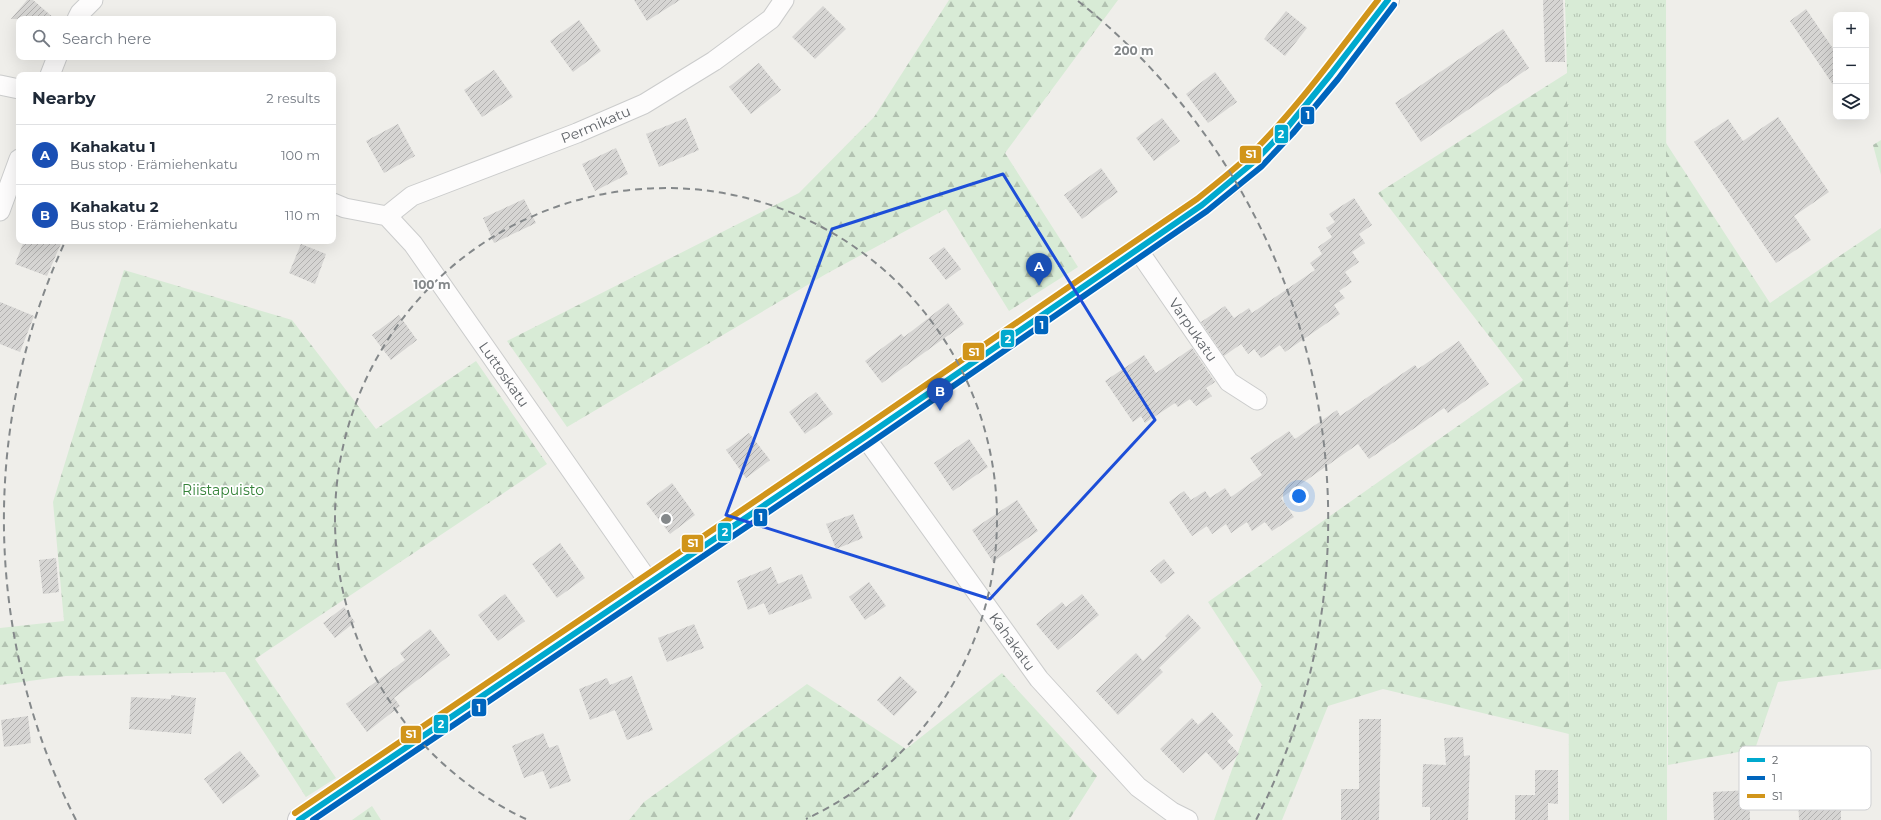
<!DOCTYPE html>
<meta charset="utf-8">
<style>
:root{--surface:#fff;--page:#f6f6f7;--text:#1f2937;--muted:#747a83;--line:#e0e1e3;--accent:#2563eb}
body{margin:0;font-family:Montserrat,sans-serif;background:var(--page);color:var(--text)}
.controls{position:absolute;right:12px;top:12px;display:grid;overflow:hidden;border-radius:8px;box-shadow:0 4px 16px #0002}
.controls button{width:36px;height:36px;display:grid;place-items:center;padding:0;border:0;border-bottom:1px solid var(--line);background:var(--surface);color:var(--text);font:20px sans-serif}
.you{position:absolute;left:1299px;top:496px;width:14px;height:14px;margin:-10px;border:3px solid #fff;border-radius:50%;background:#1a73e8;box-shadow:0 0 0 6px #1a73e833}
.badge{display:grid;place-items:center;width:26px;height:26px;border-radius:50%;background:var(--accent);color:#fff;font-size:13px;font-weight:700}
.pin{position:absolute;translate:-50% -33px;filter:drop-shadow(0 1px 2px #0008)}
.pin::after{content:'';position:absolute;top:21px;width:14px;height:12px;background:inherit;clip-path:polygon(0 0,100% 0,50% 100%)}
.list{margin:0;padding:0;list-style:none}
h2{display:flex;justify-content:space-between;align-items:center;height:52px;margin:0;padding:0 16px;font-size:17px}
h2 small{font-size:13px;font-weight:400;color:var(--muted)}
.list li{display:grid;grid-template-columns:26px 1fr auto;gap:12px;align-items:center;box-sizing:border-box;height:60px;padding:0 16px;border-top:1px solid var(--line)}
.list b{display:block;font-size:15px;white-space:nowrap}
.list p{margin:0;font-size:13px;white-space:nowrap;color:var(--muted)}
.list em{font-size:13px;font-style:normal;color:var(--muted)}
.icon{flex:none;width:22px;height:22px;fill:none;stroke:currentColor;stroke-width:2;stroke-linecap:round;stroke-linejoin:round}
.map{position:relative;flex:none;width:1881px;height:820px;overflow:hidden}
.search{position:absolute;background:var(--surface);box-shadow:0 4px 16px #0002;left:16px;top:16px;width:320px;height:44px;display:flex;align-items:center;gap:10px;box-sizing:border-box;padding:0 14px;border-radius:8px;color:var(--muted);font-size:15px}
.panel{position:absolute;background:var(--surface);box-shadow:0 4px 16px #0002;left:16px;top:72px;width:320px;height:172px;border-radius:8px}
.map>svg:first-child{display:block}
.grass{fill:url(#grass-tufts)}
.forest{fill:url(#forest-firs)}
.building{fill:url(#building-hatch)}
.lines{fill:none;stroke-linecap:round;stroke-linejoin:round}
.street-casing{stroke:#cbcccc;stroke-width:21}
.secondary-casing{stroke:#cacacb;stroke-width:24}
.street{stroke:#fdfcfc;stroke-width:19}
.secondary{stroke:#fdfcfc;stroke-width:22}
.bus-1-casing{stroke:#fff;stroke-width:9}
.bus-2-casing{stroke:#fff;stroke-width:9}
.bus-3-casing{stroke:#fff;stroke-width:9}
.bus-1{stroke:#00a9ce;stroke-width:6}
.bus-2{stroke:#0065bd;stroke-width:6}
.bus-3{stroke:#d1951a;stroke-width:6}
.marked{fill:none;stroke:#1d4ed8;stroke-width:3;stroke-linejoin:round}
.ring{fill:none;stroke:#84888a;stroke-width:2;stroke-dasharray:7 5}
.labels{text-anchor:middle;stroke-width:3.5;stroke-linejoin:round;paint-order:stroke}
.street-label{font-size:14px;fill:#5f6368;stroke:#fff}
.park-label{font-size:14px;fill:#348238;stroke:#fff}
.key{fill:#fff;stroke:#cfd0d2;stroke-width:1}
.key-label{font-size:11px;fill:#5f6368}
.centre{fill:#84888a;stroke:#fff;stroke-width:2}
.ring-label{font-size:12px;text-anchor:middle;font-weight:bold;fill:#84888a;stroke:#fff;stroke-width:3.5;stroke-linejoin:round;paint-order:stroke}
.line-badge{stroke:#fff;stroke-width:1.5}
.badge-label{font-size:11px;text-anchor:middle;font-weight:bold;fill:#fff}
</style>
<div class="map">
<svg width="1881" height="820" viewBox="0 0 1881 820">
<defs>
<pattern id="grass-tufts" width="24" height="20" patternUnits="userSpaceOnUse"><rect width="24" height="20" fill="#d8ebd6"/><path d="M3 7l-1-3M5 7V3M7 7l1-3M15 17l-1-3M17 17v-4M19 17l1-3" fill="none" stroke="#b2c2b1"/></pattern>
<pattern id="forest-firs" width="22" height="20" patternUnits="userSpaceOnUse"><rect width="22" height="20" fill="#d8ebd6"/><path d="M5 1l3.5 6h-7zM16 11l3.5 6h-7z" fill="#b2c2b1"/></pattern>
<pattern id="building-hatch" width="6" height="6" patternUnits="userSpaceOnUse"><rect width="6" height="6" fill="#d6d5d3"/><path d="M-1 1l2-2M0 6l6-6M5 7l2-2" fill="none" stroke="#b1b0af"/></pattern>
</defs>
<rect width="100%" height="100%" fill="#efeeea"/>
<path class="grass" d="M1565,0H1666L1667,820H1569L1567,73Z"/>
<g class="forest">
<path d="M949,0H1118L1005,153L1078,267L1009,311L946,209L826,274L567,427L507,341L799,193L874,117Z"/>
<path d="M1567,73L1569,734L1383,689L1328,706L1282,820H1214L1262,685L1208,602L1523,380L1378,193Z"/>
<path d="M1881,140V175L1873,145Z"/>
<path d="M1666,143L1770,303L1881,228V669L1778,682L1755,749L1668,765Z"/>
<path d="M124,270L292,320L376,429L476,361L547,464L255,659L336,778L306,797L225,672L66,676L0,685V628L64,621L53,502Z"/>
<path d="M1002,673L1097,776L1069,820H629L644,802L807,684L906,749Z"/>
<path d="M372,806L381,820H352Z"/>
</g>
<g class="building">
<path d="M27,0H33L55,19H11Z"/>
<path d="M634,0H680L647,21Z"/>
<path d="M1543,0H1563L1565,62H1545Z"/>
<path d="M823,6L846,29L815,59L792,37Z"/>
<path d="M1806,9L1836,53V89L1790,21Z"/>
<path d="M1286,11L1307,28L1285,56L1264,39Z"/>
<path d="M579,20L601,51L573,72L550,41Z"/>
<path d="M1503,29L1529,68L1421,142L1395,103Z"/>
<path d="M759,63L781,90L751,114L729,87Z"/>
<path d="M494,70L513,97L482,117L464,90Z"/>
<path d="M1215,72L1237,102L1208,123L1186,94Z"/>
<path d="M1778,117L1829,192L1794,216L1811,240L1776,263L1694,142L1728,119L1743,141Z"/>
<path d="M686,118L699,150L659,167L646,134Z"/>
<path d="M1162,118L1180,141L1154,161L1136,138Z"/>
<path d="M398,124L415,156L384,173L366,141Z"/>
<path d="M616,148L628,174L595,191L582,164Z"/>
<path d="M1101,168L1118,192L1082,219L1064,195Z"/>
<path d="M1354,198L1372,225L1359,234L1365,243L1352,252L1359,262L1345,272L1352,282L1339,291L1345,298L1334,305L1340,314L1285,352L1280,345L1261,358L1254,349L1248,354L1241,344L1224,356L1201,322L1225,306L1234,318L1249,308L1252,313L1315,270L1310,263L1322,254L1318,247L1332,237L1326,228L1335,222L1329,214Z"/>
<path d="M524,199L536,223L494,243L483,218Z"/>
<path d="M24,241H62L47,276L15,264Z"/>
<path d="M301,244L326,254L315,284L289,273Z"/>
<path d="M944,247L961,269L946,280L929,258Z"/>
<path d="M0,302L34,316L20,352L0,344Z"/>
<path d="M948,303L964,324L882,383L865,361L901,334L904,337Z"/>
<path d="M399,315L417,340L391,360L372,335Z"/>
<path d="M1459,341L1489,384L1448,413L1444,408L1369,459L1358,444L1281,498L1294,517L1272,531L1265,522L1252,531L1247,522L1231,533L1226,524L1212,534L1207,526L1192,536L1169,502L1184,491L1191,500L1205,491L1210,498L1225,488L1231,497L1262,475L1250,458L1289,431L1295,439L1337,410L1340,416L1415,365L1418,369Z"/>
<path d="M1192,348L1215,382L1206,388L1212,396L1196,406L1190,399L1178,407L1175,403L1145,423L1141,416L1133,422L1105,381L1144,355L1156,373Z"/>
<path d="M816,392L833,414L805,434L789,412Z"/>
<path d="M749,433L770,460L746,478L726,450Z"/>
<path d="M969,439L988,467L953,491L934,463Z"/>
<path d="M672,483L695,515L670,534L646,503Z"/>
<path d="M1017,500L1038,531L993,562L972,530Z"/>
<path d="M853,514L863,538L836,549L826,524Z"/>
<path d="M560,543L585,578L557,598L532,564Z"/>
<path d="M56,558L59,592L43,594L39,560Z"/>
<path d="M1164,559L1175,573L1161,584L1150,571Z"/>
<path d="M771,567L778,584L802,574L812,598L769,615L764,603L748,610L737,581Z"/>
<path d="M869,582L886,606L865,620L849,597Z"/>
<path d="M505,594L525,621L498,641L478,615Z"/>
<path d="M1082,594L1099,615L1058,650L1036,624L1062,602L1066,607Z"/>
<path d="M344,607L355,622L335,638L323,623Z"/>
<path d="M1188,614L1201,628L1159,668L1163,672L1118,715L1096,691L1136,653L1143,661L1167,638L1165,636Z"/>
<path d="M694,624L704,648L667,662L658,638Z"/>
<path d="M430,629L450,655L394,698L400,706L367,732L346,704L405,660L400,653Z"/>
<path d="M632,676L653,730L627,740L615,710L590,720L579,689L607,678L610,685Z"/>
<path d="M900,676L917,692L894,716L877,700Z"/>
<path d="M171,695L196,698L191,734L129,729L131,697L171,699Z"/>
<path d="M1212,712L1233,735L1227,741L1239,754L1223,770L1206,752L1183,773L1160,749L1192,718L1198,725Z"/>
<path d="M28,716L31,743L4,747L1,720Z"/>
<path d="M1359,719H1381L1379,820H1341V789H1359Z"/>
<path d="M543,733L549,748L558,745L571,781L550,789L543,771L524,778L512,746Z"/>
<path d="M1463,737L1464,756L1470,755L1468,820H1430V807H1422L1423,764L1446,765L1444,738Z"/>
<path d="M240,751L260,776L223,804L204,779Z"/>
<path d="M1811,765H1840L1841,820H1799L1798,794H1811Z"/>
<path d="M1535,770H1558V804L1548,803V820H1515V795H1535Z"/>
<path d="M1749,790L1750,820H1714L1713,792Z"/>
</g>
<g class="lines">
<defs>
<g id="street">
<path d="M77,19L80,13L93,0"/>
<path d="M50,75L57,57"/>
<path d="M0,85L19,89"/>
<path id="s1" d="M333,203L345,208L387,216L413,244L649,582"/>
<path d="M0,211L19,159"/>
<path id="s2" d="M387,216L412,196L577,133L644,104L714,61L771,19L784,0"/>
<path id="s3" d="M1138,250L1229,382L1257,400"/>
<path id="s4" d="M865,437L1039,679L1138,787L1172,812L1188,820"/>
</g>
<path id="secondary" d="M299,820L865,437L1202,205C1226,186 1251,167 1271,145C1314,100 1350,49 1388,0"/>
</defs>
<use href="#street" class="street-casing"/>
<use href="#secondary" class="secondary-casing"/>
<use href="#street" class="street"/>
<use href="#secondary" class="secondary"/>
<defs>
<path id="bus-1" d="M299,820L865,437L1202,205L1255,161L1287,128L1331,74L1388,0"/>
<path id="bus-2" d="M313,820L869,444L1207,211L1261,167L1293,133L1338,79L1394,5"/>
<path id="bus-3" d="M295,813L860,430L1197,199C1218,182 1239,166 1258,147C1302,102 1339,50 1378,0"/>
</defs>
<use href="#bus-1" class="bus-1-casing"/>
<use href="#bus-2" class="bus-2-casing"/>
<use href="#bus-3" class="bus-3-casing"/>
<use href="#bus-1" class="bus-1"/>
<use href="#bus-2" class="bus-2"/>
<use href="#bus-3" class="bus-3"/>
</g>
<path class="marked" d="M1003,174L1155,420L990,599L726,515L832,229Z"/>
<g class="ring">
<path d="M526 819A331 331 0 1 1 806 819"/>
<path d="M76 820A662 662 0 0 1 64 244M1078 1A662 662 0 0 1 1256 820"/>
</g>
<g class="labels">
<g class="street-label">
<text dy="5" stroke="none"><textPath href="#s2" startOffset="229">Permikatu</textPath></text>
<text dy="5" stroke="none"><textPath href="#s3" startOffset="97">Varpukatu</textPath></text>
<text dy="5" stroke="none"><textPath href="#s1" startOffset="253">Luttoskatu</textPath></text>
<text dy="5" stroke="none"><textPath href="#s4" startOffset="252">Kahakatu</textPath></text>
</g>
<g class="park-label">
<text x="223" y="495">Riistapuisto</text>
</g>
</g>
<rect x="1739" y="746" width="132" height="64" rx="6" class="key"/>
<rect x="1747" y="758" width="18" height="4" fill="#00a9ce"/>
<rect x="1747" y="776" width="18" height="4" fill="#0065bd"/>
<rect x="1747" y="794" width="18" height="4" fill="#d1951a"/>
<g class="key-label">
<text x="1772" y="764">2</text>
<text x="1772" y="782">1</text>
<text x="1772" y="800">S1</text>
</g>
<circle cx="666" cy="519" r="6" class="centre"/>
<g class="ring-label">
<text x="1134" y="55">200 m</text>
<text x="432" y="289">100 m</text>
</g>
<g class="line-badge">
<rect x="1300" y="106" width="15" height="19" rx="4" fill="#0065bd"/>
<rect x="1274" y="124" width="15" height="20" rx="4" fill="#00a9ce"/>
<rect x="1239" y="145" width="23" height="19" rx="4" fill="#d1951a"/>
<rect x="1034" y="315" width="15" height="20" rx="4" fill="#0065bd"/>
<rect x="1000" y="329" width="15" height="19" rx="4" fill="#00a9ce"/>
<rect x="962" y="342" width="23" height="19" rx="4" fill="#d1951a"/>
<rect x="753" y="508" width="15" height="19" rx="4" fill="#0065bd"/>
<rect x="717" y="522" width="15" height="20" rx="4" fill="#00a9ce"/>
<rect x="681" y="534" width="23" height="19" rx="4" fill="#d1951a"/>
<rect x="471" y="698" width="16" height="19" rx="4" fill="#0065bd"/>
<rect x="433" y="714" width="16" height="20" rx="4" fill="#00a9ce"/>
<rect x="400" y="725" width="22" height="19" rx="4" fill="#d1951a"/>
</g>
<g class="badge-label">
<text x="1308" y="119">1</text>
<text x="1281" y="138">2</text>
<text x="1251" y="158">S1</text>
<text x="1042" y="329">1</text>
<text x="1008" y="343">2</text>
<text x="974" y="356">S1</text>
<text x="761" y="521">1</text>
<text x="725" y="536">2</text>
<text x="693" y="547">S1</text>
<text x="479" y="712">1</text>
<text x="441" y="728">2</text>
<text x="411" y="738">S1</text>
</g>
</svg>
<div class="controls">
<button>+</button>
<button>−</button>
<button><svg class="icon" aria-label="layers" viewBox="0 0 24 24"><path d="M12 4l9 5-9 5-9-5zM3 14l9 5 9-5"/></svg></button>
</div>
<div class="you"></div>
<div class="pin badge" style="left:1039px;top:286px;background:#1a4fb4">A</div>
<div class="pin badge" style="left:940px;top:411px;background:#1a4fb4">B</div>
<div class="search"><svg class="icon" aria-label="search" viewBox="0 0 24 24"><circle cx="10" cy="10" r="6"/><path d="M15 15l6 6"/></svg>Search here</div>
<section class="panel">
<h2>Nearby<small>2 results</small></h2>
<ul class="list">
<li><span class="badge" style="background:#1a4fb4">A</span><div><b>Kahakatu 1</b><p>Bus stop · Erämiehenkatu</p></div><em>100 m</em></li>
<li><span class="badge" style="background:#1a4fb4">B</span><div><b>Kahakatu 2</b><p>Bus stop · Erämiehenkatu</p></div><em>110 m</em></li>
</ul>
</section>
</div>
